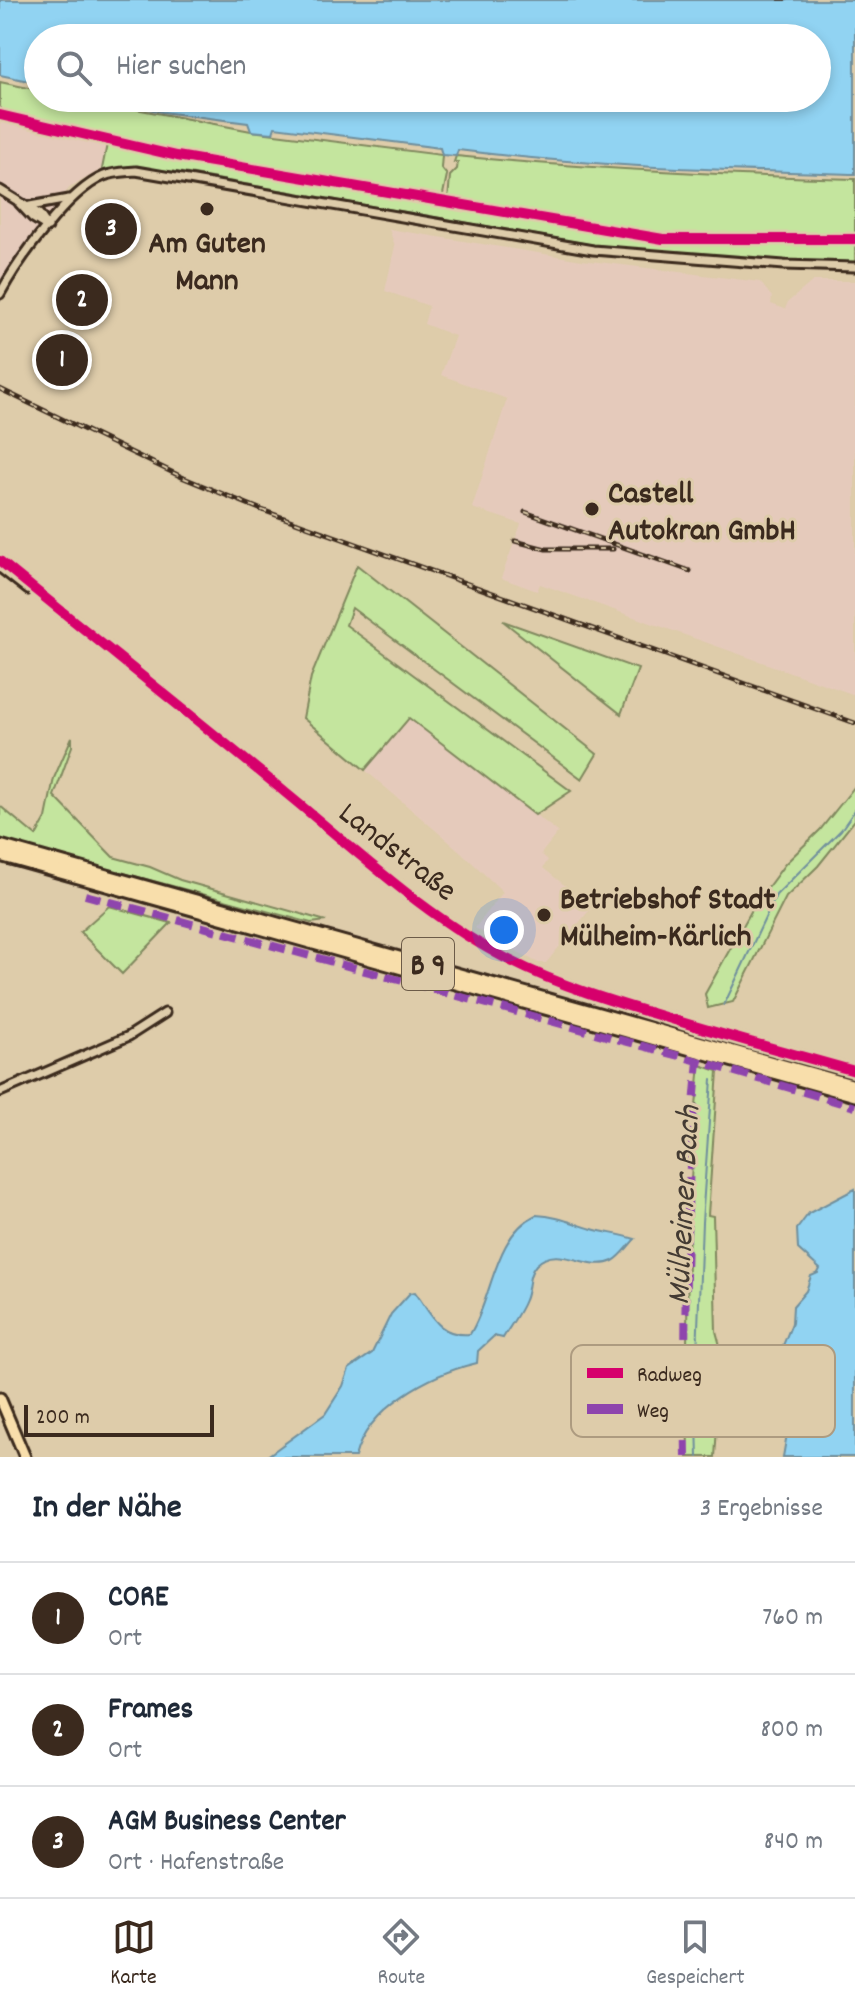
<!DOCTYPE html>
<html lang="de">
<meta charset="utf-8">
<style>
:root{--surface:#fff;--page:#f2f2f3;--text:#1f2937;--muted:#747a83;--line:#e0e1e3;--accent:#3b2a1e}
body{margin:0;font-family:Dekko,sans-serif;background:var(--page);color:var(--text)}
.scale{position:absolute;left:24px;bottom:20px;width:190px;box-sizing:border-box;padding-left:8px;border:4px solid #3b2a1e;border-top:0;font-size:22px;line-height:28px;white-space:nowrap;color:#3b2a1e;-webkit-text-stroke:6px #deccaa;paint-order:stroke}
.you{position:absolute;left:504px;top:930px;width:28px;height:28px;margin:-20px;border:6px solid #fff;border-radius:50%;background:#1a73e8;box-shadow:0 0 0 12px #1a73e833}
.badge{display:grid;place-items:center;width:52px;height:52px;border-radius:50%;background:var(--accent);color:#fff;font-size:26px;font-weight:700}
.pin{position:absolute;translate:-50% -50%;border:4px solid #fff;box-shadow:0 2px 8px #0006}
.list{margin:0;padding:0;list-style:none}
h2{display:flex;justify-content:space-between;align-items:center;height:104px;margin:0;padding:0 32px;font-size:34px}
h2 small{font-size:26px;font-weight:400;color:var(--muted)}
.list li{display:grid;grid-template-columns:52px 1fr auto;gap:24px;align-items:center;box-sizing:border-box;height:112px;padding:0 32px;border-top:2px solid var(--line)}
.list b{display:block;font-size:30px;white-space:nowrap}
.list p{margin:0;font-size:26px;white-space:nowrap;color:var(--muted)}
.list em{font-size:26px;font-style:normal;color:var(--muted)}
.icon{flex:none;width:44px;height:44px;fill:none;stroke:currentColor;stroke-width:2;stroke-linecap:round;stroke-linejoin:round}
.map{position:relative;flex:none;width:855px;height:1457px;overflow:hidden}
.search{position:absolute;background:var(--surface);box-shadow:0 4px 12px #0003;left:24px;right:24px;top:24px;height:88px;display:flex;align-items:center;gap:20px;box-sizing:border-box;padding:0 28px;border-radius:44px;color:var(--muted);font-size:30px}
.sheet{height:440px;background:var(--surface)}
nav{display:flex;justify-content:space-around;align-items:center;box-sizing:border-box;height:112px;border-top:2px solid var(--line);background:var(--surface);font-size:22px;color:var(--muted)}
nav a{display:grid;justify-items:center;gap:4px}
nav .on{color:var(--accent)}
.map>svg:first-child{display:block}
.built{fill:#e5cabb}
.green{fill:#c4e59e;stroke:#80885e;stroke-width:2}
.water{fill:#91d3f2;stroke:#6f8f9d;stroke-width:2}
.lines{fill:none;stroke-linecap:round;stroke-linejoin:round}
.stream{stroke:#6f8f9d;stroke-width:2}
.ferry{stroke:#443b33;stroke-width:2;stroke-dasharray:10 8;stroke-linecap:butt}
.minor-casing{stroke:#3b2a1e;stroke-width:13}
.major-casing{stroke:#3b2a1e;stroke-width:15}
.highway-casing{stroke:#3b2a1e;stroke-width:17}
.minor{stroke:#deccaa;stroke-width:7}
.major{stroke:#f8deab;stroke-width:9}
.highway{stroke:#f8deab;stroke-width:11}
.rail-casing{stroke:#3b2a1e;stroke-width:5}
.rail{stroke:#deccaa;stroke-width:2;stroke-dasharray:6;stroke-linecap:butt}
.quiet{stroke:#8e44ad;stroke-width:8;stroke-dasharray:16 8;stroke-linecap:butt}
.cycleway-casing{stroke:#deccaa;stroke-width:15}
.cycleway{stroke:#d6006c;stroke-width:10}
.poi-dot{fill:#3b2a1e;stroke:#deccaa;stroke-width:3}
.labels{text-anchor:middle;stroke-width:6;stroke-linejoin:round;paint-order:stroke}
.shield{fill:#deccaa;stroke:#6c5b48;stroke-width:2}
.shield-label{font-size:30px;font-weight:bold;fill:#3b2a1e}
.poi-label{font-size:32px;font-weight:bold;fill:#3b2a1e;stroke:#deccaa;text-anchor:start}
.street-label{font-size:32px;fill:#3b2a1e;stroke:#deccaa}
.water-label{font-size:34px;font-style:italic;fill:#443b33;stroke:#deccaa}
.key{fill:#deccaa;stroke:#ad9b80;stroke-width:2}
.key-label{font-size:22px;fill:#3b2a1e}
</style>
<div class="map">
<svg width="855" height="1457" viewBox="0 0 855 1457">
<rect width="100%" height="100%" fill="#deccaa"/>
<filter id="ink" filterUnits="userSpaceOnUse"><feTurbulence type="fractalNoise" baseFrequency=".0125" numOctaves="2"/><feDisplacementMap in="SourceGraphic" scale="16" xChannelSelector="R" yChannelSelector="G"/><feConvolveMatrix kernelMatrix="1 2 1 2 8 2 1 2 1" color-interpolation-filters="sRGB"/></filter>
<g filter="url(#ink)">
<g class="built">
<path d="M0,117L107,144L102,169L69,188L32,238L0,288Z"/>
<path d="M389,229L582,260L760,282L772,297L771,304L785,309L788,302L813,281H855V695L540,584L537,591L501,578L521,524L472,508L507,399L441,375L455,336L424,324L429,306L385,291L395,246Z"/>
<path d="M409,718L558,832L541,854L548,860L543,868L592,907L546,963H538L475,928L503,892L461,852L365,770Z"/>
</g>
<g class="green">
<path d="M0,82L38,90V98H78L251,131L442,155L441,168L447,175L442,199L448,201L450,176L457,169L458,162H454L456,156C588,169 722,175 855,179V263L792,261L594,245L177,172L130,167L105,170L102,169L107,144L111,140L0,114Z"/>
<path d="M357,565L597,754L582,779L352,608L346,625L571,791L535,815L409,718L365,770L303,718L311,677Z"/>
<path d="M503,621L638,669L621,714Z"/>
<path d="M72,737V746L54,796L113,857L150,867L180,880L326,921L311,923L0,840V806L36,836L46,818L54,778Z"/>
<path d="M855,786V820L818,866L786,897L733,1002L708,1008L705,994L754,906L785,864L820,830Z"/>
<path d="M109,906L171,923L122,974L80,932Z"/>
<path d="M700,1065L718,1071L708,1215L713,1216L716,1331L722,1353L715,1457H688C686,1326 686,1195 700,1065Z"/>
</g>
<g class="water">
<path d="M0,0H855V174C723,170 590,167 458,150L456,156L442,155L440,148L275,127L273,133L251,131L248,123L162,112L101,98H817V38H38V83L0,75Z"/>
<path d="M855,1189V1457H783L789,1422L775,1404L774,1368L792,1323L793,1306L806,1291L811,1276L818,1273L820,1269L798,1249L797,1229L809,1213Z"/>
<path d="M536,1215C557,1216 572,1223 592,1229C606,1233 620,1234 635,1239C628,1246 621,1257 613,1261C588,1273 558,1242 536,1265C527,1275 530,1289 525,1300C520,1313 510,1326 503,1338L494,1336L478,1351L477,1363C430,1374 368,1407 355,1457H266L325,1414L343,1386L349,1369L372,1353L391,1314L410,1293L415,1292C431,1314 438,1337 470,1334C493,1298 493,1236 536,1215Z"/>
</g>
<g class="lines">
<g class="stream">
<path d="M724,1005L776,895L841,830L855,810"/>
<path d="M696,1381L702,1222L712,1079"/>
<path d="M696,1388L698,1457"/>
</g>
<path class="ferry" d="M778,0H796"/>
<defs>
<g id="minor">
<path d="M0,190L39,214L48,227"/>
<path d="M19,203L33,218L46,226"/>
<path d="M30,206L69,199"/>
<path d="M0,294C19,259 68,191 104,176C114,172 125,172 136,171L593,250L784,265L855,267"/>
<path d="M0,561C95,639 192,715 287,794C358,852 427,918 509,960C560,986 614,1002 668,1018C730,1037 793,1054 855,1071"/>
<path d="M0,568L28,590"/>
<path d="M0,1092L129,1036L165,1013"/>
</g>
<path id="major" d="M0,1398L25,1457"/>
<g id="highway">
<path d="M0,846L855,1086"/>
<path d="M0,855L855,1095"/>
</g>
</defs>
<use href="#minor" class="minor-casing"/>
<use href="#major" class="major-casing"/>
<use href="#highway" class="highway-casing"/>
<use href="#minor" class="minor"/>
<use href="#major" class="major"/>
<use href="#highway" class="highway"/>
<defs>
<g id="rail">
<path d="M0,389L184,478L262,510L855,723"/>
<path d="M525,512L690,571"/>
<path d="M515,541L546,549H613"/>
</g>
</defs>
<use href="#rail" class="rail-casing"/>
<use href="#rail" class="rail"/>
<g class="quiet">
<path d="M85,895L698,1061L855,1107"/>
<path d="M686,1457C684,1325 685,1193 698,1061"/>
</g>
<defs>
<g id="cycleway">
<path d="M0,115L177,156L663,239H855"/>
<path d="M0,561C95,639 192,715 287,794C358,852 427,918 509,960C560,986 614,1002 668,1018C730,1037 793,1054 855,1071"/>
</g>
</defs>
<use href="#cycleway" class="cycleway-casing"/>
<use href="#cycleway" class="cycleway"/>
</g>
</g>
<g class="poi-dot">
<circle cx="207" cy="209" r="8"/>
<circle cx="592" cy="509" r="8"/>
<circle cx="544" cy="915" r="8"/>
</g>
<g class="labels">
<rect class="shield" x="402" y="938" width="52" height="52" rx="6"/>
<g class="shield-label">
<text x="428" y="974">B 9</text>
</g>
<g class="poi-label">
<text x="207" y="252" text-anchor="middle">Am Guten<tspan x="207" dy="37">Mann</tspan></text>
<text x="608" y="502">Castell<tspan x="608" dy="37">Autokran GmbH</tspan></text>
<text x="560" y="908">Betriebshof Stadt<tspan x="560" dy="37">Mülheim-Kärlich</tspan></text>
</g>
<g class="street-label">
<text transform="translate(399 850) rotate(38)" y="11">Landstraße</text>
</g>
<g class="water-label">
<text transform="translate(681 1205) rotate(-87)" y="12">Mülheimer Bach</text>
</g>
</g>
<rect x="571" y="1345" width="264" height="92" rx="12" class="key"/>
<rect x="587" y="1368" width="36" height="10" fill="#d6006c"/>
<rect x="587" y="1404" width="36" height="10" fill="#8e44ad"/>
<g class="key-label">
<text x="637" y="1381">Radweg</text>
<text x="637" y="1417">Weg</text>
</g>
</svg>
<div class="scale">200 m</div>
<div class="you"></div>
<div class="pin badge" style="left:62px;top:360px">1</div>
<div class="pin badge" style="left:82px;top:300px">2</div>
<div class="pin badge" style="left:111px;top:229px">3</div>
<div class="search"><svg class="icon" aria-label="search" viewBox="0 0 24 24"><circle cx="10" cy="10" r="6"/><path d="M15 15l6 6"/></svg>Hier suchen</div>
</div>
<section class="sheet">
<h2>In der Nähe<small>3 Ergebnisse</small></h2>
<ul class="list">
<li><span class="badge">1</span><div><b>CORE</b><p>Ort</p></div><em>760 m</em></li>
<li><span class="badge">2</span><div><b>Frames</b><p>Ort</p></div><em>800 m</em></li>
<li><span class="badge">3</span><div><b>AGM Business Center</b><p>Ort · Hafenstraße</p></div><em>840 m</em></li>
</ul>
</section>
<nav>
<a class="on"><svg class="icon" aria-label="map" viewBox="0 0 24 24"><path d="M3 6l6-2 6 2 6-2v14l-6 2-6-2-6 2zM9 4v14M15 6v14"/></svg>Karte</a>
<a><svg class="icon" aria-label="directions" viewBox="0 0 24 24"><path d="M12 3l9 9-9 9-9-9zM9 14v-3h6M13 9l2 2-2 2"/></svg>Route</a>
<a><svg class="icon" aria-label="saved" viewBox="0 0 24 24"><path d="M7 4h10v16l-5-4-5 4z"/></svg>Gespeichert</a>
</nav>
